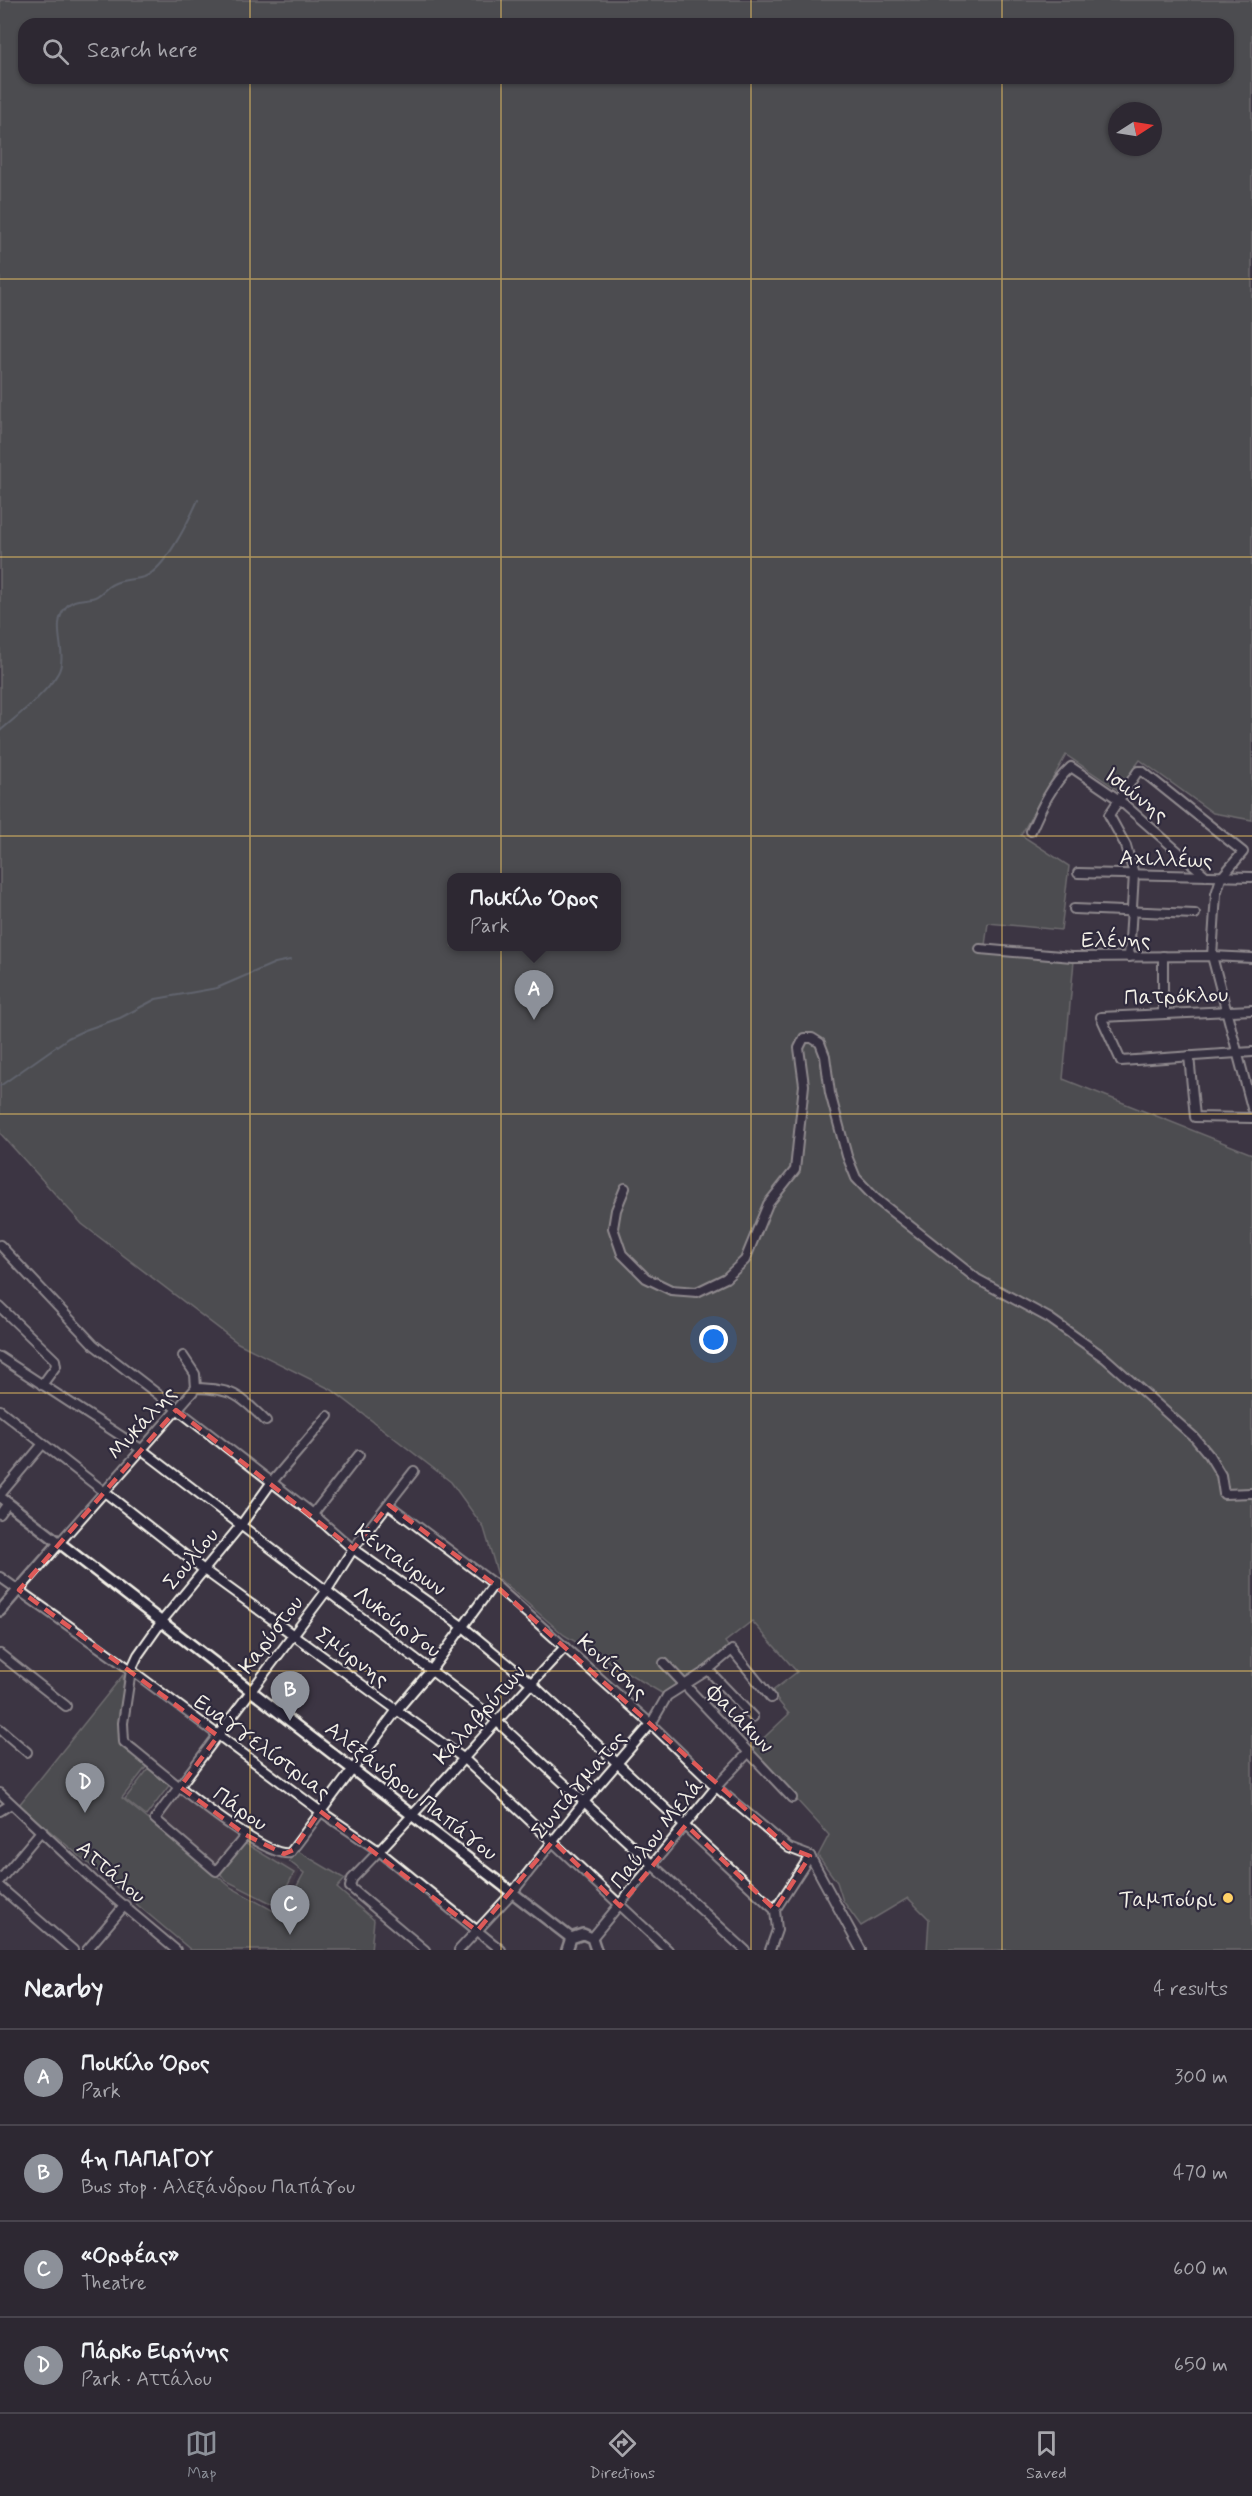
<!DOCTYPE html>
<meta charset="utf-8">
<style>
:root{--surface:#2d2832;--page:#35303a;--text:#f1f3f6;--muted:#a7a6ac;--line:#48444d;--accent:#8c9099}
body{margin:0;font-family:Mynerve,sans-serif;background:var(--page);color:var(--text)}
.compass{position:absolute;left:1108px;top:102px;width:54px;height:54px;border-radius:50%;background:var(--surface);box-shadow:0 2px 4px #0004;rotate:78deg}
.you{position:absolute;left:714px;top:1340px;width:21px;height:21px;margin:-15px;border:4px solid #fff;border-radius:50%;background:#1a73e8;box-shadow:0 0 0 9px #1a73e833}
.badge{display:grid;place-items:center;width:39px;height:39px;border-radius:50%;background:var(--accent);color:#fff;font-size:20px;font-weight:700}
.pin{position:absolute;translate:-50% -50px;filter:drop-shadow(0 2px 3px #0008)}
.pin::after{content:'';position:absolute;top:32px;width:21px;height:18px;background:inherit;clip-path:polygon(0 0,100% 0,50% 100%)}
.popup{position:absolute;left:447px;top:873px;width:174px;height:78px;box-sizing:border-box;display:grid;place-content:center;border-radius:12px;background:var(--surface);filter:drop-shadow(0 2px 4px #0005);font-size:20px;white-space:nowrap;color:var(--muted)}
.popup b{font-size:22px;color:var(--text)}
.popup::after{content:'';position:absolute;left:50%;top:100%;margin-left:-12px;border:12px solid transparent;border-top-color:var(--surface)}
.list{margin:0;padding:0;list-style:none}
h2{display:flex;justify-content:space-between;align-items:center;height:78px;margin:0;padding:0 24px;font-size:26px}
h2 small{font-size:20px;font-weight:400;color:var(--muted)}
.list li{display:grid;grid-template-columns:39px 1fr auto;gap:18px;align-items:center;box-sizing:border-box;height:96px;padding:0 24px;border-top:2px solid var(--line)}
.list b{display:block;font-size:22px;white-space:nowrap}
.list p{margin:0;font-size:20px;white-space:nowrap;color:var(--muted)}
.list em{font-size:20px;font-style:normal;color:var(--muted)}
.icon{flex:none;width:33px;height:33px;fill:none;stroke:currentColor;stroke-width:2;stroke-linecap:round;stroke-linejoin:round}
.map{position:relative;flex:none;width:1252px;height:1950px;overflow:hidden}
.search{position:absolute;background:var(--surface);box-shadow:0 2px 4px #0004;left:18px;right:18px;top:18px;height:66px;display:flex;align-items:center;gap:15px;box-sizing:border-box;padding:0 21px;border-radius:18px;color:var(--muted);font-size:22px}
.sheet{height:462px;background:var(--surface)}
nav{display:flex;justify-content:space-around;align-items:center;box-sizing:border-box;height:84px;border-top:2px solid var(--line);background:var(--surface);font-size:16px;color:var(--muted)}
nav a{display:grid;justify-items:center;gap:3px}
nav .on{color:var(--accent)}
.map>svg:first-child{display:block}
.built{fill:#4b424b}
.park{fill:#5f695e;stroke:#aaada3;stroke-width:1.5;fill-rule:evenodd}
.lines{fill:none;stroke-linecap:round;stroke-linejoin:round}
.stream{stroke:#8e9ca1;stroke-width:2}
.minor-casing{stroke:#f4f1e8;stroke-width:12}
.tertiary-casing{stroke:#f4f1e8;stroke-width:14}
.minor{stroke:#2f2a3d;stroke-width:8}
.tertiary{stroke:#2f2a3d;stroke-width:9}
.marked{fill:none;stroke:#de5a58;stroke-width:4.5;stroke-dasharray:12 8;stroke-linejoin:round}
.grid{fill:none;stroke:#ffd166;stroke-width:1.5;stroke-opacity:0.55}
.poi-dot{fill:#ffd166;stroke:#2f2a3d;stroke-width:2}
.labels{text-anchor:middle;stroke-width:4.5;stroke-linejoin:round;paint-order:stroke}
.street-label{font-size:22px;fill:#f4f1e8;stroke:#2f2a3d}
.poi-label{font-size:22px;fill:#f4f1e8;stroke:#2f2a3d;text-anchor:end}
</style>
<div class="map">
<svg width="1252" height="1950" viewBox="0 0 1252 1950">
<rect width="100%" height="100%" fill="#3c3543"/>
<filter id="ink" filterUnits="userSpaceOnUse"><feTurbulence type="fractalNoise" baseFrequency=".0167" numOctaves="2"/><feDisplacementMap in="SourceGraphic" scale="12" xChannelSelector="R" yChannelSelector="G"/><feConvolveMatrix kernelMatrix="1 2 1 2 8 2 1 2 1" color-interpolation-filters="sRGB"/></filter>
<g filter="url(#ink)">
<path class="built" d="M182,1790L263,1853L300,1871L281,1911L233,1887L158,1821Z"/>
<g class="park">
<path d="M0,0H1252V820L1213,813L1140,760L1118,790L1066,755L1021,835L1069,866L1061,930L988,923L984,953L1074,961L1063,1079L1252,1154V1950H927L929,1919L908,1898L861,1926L843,1901L837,1882L818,1856L829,1835L751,1750L789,1714L771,1692L797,1672L752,1621L725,1642L730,1649L707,1668L665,1695L564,1635L499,1579L484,1528L451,1482L332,1390L238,1343L82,1224L0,1133ZM24,24H1228V78H24ZM1117,111H1153V147H1117ZM452,878H616V946H452Z"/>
<path d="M123,1675L129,1745L150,1762L122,1798L232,1888L281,1915L304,1873L289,1861L296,1850L345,1879L337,1888L374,1920L371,1950H191L19,1805Z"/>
<path d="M152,1764L174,1779L146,1816L125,1799Z"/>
<path d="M243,1842L294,1873L277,1906L225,1880L220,1873Z"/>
</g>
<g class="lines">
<g class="stream">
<path d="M0,731C17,716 47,693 58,673C69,653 49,626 66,607C74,597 84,601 95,597C102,594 106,587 113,584C123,579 134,580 144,577C165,570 189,520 198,500"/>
<path d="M0,1086L68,1038L85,1030L120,1018L156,999L217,988L275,963L290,960"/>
</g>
<defs>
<g id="minor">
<path d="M1031,831C1041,808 1052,784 1071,767L1118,799L1206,876"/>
<path d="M1078,873L1252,877"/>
<path d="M1074,909L1195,914"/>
<path d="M980,949L1072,957L1212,956L1252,958"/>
<path d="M1129,957L1134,874L1126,846L1109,815L1138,771H1142L1243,852L1221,878L1216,894L1212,956L1252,1108"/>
<path d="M1252,1010L1101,1017L1121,1061L1252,1052"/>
<path d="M1163,1012V956"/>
<path d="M1189,1056L1195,1117L1252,1118"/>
<path d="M625,1188L616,1210L613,1228L622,1254L646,1278L671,1290L697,1292L726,1278L745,1260L768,1204L795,1170L804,1085L799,1048L804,1038H812L820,1043L825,1056L830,1093L847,1156L856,1178L876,1199L977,1279L1049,1318L1105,1358L1194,1437L1209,1455L1221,1475L1224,1494L1252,1493"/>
<path d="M0,1245L94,1345L313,1514L353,1549L462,1626L531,1683L775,1910"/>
<path d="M0,1307L55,1360L56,1366L42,1385"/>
<path d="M183,1356L195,1374L196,1388"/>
<path d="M0,1357L141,1449L492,1717L745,1950"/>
<path d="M0,1410L204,1570L463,1758L668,1950"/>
<path d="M328,1416L271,1483L241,1525L162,1621L138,1655L131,1670L123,1723L124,1742C150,1763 262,1859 290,1853L397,1710L432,1669L494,1584"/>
<path d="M0,1495L42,1445"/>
<path d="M389,1505L494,1584L651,1724L716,1787L789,1848L810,1856"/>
<path d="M0,1514L8,1503"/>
<path d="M313,1514L359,1455"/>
<path d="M60,1542L196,1388C234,1389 239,1395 266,1421"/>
<path d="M0,1577L131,1670L320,1811L379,1851L501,1950"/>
<path d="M0,1654L66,1706"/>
<path d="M664,1663L792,1798"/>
<path d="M708,1670L753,1717"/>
<path d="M0,1729L27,1752"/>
<path d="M0,1793L93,1880L176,1950"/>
<path d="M0,1811L11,1804"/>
<path d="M246,1835L216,1871L155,1819L327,1590L353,1549L414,1471"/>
<path d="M810,1856L861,1950"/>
<path d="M0,1880L42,1830"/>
<path d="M0,1887L73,1950"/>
<path d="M592,1938L716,1787L749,1752"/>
<path d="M87,1950L125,1905"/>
<path d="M425,1950L350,1887L352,1879C426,1804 493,1723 565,1647"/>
<path d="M459,1950L512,1893L584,1802L651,1724L667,1696L708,1670L732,1650L771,1698"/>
<path d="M770,1950L777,1930L775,1910L810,1856"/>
</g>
<g id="tertiary">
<path d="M0,1497L571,1938"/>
<path d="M0,1611L60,1542"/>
<path d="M567,1950L571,1938L583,1934L592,1938L596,1950"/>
</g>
</defs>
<use href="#minor" class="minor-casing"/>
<use href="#tertiary" class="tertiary-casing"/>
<use href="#minor" class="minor"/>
<use href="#tertiary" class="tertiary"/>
</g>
</g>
<path d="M0 0H1252V1950H0ZM176,1410L353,1549L389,1505L494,1584L789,1848L810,1856L775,1910L686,1825L620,1906L553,1841L477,1931L320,1811L293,1850L284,1854L246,1835L180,1787L218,1736L19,1590Z" fill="#3c3543" fill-opacity=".55" fill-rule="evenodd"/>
<path class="marked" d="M176,1410L353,1549L389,1505L494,1584L789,1848L810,1856L775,1910L686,1825L620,1906L553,1841L477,1931L320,1811L293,1850L284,1854L246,1835L180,1787L218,1736L19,1590Z"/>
<path class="grid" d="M250,0V24M501,0V24M751,0V24M1002,0V24M250,78V1950M501,78V1950M751,78V1950M1002,78V1950M0,279H1252M0,557H1252M0,836H1252M0,1114H1252M0,1393H1252M0,1671H1252"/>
<circle class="poi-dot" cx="1228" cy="1898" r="6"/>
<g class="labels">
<g class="street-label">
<text transform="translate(1137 794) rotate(38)" y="8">Ισιώνης</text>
<text transform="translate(1166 858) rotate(2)" y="8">Αχιλλέως</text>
<text x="1116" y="947">Ελένης</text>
<text transform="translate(1176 995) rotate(-2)" y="8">Πατρόκλου</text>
<text transform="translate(141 1422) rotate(-48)" y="8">Μυκάλης</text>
<text transform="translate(190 1558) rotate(-50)" y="8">Σουλίου</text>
<text transform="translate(401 1559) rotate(36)" y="8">Κενταύρων</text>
<text transform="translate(398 1621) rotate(37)" y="8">Λυκούργου</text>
<text transform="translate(270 1634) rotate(-53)" y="8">Καρύστου</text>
<text transform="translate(353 1656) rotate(36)" y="8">Σμύρνης</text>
<text transform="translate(613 1666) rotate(42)" y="8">Κονίτσης</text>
<text transform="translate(479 1714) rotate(-48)" y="8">Καλαβρύτων</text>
<text transform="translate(741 1718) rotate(46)" y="8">Φαιάκων</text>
<text transform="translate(263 1746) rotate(36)" y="8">Ευαγγελίστριας</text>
<text transform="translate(578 1784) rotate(-50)" y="8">Συντάγματος</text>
<text transform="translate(412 1790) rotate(38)" y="8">Αλεξάνδρου Παπάγου</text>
<text transform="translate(241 1808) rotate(35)" y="8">Πάρου</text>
<text transform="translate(656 1833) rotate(-51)" y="8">Παύλου Μελά</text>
<text transform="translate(112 1871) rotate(41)" y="8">Αττάλου</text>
</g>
<g class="poi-label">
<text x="1216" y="1906">Ταμπούρι</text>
</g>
</g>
</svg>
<svg class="compass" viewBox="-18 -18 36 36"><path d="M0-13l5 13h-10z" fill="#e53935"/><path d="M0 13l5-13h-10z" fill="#a7a6ac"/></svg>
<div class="you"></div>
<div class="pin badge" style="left:534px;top:1020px">A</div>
<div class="popup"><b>Ποικίλο Όρος</b>Park</div>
<div class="pin badge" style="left:290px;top:1721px">B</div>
<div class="pin badge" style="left:290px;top:1935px">C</div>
<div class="pin badge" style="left:85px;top:1813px">D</div>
<div class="search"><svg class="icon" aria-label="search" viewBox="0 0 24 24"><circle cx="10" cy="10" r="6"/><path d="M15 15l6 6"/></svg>Search here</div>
</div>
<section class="sheet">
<h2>Nearby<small>4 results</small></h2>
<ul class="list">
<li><span class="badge">A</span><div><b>Ποικίλο Όρος</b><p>Park</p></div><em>300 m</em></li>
<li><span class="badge">B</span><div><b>4η ΠΑΠΑΓΟΥ</b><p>Bus stop · Αλεξάνδρου Παπάγου</p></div><em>470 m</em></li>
<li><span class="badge">C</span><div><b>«Ορφέας»</b><p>Theatre</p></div><em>600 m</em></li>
<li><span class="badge">D</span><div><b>Πάρκο Ειρήνης</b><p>Park · Αττάλου</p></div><em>650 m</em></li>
</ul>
</section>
<nav>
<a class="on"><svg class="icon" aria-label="map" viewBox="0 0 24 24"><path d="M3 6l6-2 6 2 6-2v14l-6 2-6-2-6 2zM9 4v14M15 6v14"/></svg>Map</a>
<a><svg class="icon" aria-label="directions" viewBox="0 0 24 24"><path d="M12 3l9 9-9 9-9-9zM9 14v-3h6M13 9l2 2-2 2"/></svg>Directions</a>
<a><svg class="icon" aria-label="saved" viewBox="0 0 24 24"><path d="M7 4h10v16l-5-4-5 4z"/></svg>Saved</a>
</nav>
